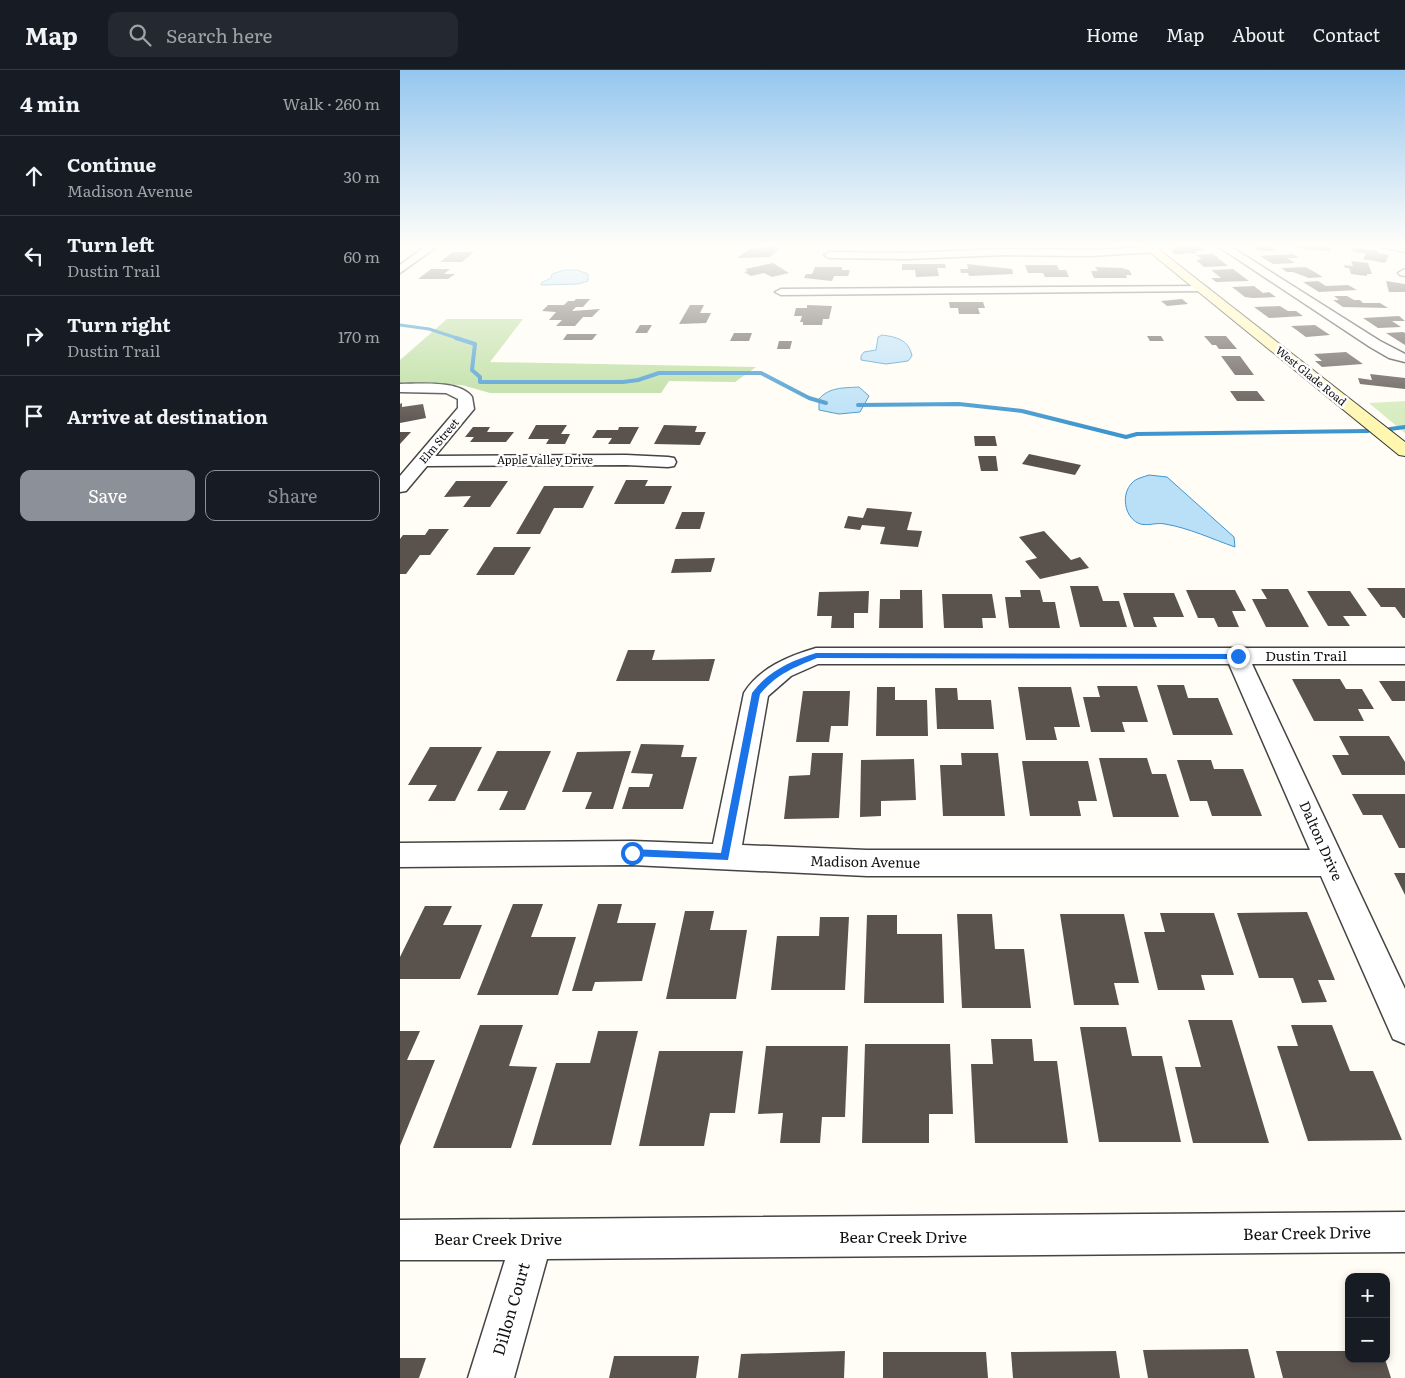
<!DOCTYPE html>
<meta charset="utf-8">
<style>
:root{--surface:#171b24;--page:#242831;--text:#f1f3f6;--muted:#9ea1a6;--line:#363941;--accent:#8c9099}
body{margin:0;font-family:Literata,serif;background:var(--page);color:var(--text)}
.controls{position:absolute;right:15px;bottom:15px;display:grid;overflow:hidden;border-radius:10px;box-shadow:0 2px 8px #0003}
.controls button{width:45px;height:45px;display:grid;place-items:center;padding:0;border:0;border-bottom:1px solid var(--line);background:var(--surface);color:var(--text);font:25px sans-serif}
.stop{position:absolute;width:15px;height:15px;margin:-11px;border:4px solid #1a73e8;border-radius:50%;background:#fff}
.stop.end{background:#1a73e8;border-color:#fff;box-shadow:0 1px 5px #0008}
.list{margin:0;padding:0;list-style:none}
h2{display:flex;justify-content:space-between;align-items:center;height:65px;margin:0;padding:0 20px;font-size:21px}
h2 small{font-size:16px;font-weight:400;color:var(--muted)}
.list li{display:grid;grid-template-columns:32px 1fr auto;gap:15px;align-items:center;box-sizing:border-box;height:80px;padding:0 20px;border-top:1px solid var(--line)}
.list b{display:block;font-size:19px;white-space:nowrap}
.list p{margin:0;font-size:16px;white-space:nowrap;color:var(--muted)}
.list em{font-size:16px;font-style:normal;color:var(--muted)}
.actions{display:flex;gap:10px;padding:15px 20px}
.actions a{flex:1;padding:11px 0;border:1px solid var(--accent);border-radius:10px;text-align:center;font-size:18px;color:var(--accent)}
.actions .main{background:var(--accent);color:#fff}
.icon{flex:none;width:28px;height:28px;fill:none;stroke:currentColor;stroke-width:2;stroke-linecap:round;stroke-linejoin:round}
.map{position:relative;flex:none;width:1005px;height:1308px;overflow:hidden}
header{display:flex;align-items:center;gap:30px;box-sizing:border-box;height:70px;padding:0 25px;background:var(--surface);border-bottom:1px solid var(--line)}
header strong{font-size:24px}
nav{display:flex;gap:28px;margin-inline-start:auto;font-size:18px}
.search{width:350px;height:45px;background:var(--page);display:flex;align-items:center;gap:12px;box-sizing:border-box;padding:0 18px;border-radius:10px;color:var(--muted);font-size:19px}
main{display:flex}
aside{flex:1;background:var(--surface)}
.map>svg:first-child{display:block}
.green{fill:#d5ebbd}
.forest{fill:#b9dc9c}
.water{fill:#b9e0f7;stroke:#3f96cf}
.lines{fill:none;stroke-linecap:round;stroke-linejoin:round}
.stream-far1{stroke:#3f96cf;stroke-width:3}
.stream{stroke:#3f96cf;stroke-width:4}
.building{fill:#5a524d}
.minor-casing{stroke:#444;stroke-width:3}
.secondary-casing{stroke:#333;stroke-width:2}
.minor{fill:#fff;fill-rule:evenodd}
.secondary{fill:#fff6b0;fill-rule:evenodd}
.route{fill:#1a73e8}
.labels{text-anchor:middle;stroke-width:5;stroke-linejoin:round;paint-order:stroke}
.far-street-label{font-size:11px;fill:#111;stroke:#fff}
.street-label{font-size:14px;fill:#111;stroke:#fff}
.near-street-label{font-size:16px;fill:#111;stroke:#fff}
</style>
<header>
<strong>Map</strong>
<div class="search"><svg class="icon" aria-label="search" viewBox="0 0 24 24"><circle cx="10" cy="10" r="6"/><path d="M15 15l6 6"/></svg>Search here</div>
<nav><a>Home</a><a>Map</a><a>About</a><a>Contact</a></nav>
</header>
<main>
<aside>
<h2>4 min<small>Walk · 260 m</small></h2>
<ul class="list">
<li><svg class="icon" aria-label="ahead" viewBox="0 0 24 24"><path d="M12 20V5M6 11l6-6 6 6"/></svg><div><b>Continue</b><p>Madison Avenue</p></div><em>30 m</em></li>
<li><svg class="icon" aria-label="left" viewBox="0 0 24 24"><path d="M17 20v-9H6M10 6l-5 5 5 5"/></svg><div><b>Turn left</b><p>Dustin Trail</p></div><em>60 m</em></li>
<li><svg class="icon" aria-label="right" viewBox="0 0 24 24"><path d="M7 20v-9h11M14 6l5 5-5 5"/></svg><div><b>Turn right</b><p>Dustin Trail</p></div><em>170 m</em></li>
<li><svg class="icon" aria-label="arrive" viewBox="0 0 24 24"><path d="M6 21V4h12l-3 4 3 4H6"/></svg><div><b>Arrive at destination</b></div></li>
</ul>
<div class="actions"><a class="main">Save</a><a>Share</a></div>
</aside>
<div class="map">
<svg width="1005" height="1308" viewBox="0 0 1005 1308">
<rect width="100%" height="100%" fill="#fffdf5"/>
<path class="green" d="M1005,331V363L969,333Z"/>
<path class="forest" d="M47,249H123L90,292L356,297L335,312L269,311L261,323H90L62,315L0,313V290Z"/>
<g class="water">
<path d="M164,200H177L188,204V211L178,214L141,215V213L151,208L152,204Z"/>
<path d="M482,265C497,267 509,270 512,286L508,291L486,294L461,290V286L464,282L476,280L478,267Z"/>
<path d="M459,317L469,326L460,342L439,344L419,340V329C429,317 444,318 459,317Z"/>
<path d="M749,405L767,407L834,467L835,477C812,469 789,458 765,454C757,452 745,457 738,453C724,446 721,424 732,413C736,408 744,407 749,405Z"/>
</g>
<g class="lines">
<path class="stream-far1" d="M0,255L29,259L60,269"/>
<g class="stream">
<path d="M56,268L75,274L72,300L80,307V312H223L238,310L259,303H361L409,328L426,333"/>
<path d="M458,335L559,334L622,341L726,367L737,364L968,361"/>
<path d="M990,359L1005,357"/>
</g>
</g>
<g class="building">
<path d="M365,175L382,176L370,187L337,188L351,178L362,179Z"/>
<path d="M771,175H799L805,180L794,181L797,183L775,184L770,179H776Z"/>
<path d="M853,175L870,176L876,181H859Z"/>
<path d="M898,175H928L931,181L900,179Z"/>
<path d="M954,177L978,181L977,183L989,185L985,193L963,189L966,184L952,181Z"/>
<path d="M53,182H74L62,192H40Z"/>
<path d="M813,184L828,196L804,197L796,190L802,189L796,185Z"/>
<path d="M893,184L899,188H887L895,193L873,194L860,186Z"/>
<path d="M951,191L968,193L972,204H967V206L951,204L949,198H945L944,195L953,196Z"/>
<path d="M373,193L389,203L372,207L364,203L351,206L344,202L348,201L345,199Z"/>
<path d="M502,194H545L546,198H537L539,206L516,207L515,200H502Z"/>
<path d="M567,194L612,199L613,204L569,206L568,203H561L560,199H568Z"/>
<path d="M625,195H657L659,200H666L669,207H645L643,203H628Z"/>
<path d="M415,197H442V200H450L448,206H434L432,211L404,208L406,204H412Z"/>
<path d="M695,197L722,198L729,200L732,205H726L727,208H694L691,201H698Z"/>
<path d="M906,197L923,207L909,208L893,202H887L881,198Z"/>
<path d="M31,199H50L44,204H55L48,209H18Z"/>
<path d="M833,199L849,211L816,212L811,208H821L811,200Z"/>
<path d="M918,211L926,216L948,215L957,220L919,222L903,212Z"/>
<path d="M986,211L1005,214V222H989Z"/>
<path d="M854,216L863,223L869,222L876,227L853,228L845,227L832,217Z"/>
<path d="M934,226H947L954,230H960L963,233H980L988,238L943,237L933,230H939Z"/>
<path d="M176,229H190L183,237H176L172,241L200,239L192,247H183L175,256H156L162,250H149L156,242L142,241L148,235H164L168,231H174Z"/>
<path d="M782,229L788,234L767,236L761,231Z"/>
<path d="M549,232H583L585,238H578L580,244H559L558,238H550Z"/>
<path d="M290,235H304L300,243H311L306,253L279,254Z"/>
<path d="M407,235L432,236L429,249H423L422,255H403V252H400L402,246H394L396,238H407Z"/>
<path d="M880,236L888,241H896L903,246L869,248L854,237Z"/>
<path d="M999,246L1005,251H992L1001,257L978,258L963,248Z"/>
<path d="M240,255H252L247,263H235Z"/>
<path d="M915,255L930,265L906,267L891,256Z"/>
<path d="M1003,262L1005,263V275L986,263Z"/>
<path d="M334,263H352L349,271H330Z"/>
<path d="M167,264H197L192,270H163Z"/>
<path d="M747,266H761L764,271H750Z"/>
<path d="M804,266H826L837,279H819L816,275H812Z"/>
<path d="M379,271H392L390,279H377Z"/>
<path d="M946,282L963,294L922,297L915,291H922L914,284Z"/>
<path d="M821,286H840L854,305H835Z"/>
<path d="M970,304L1005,308V319L960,314L958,308L972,310Z"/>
<path d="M830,321H857L865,331H837Z"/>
<path d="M2,333V337L23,334L26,348L0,353V334Z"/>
<path d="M136,355H167L161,364H170L165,374H146L149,369H128Z"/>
<path d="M264,355L297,356L295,362H306L300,375L254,374Z"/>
<path d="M73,357H90L87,362H114L106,372H70L74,367H65Z"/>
<path d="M219,357H239L230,374H208L212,368H192L197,360H218Z"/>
<path d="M0,362H11L0,374Z"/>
<path d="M574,366H595L597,376H575Z"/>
<path d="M629,384L681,395L675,405L622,394Z"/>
<path d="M578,386H596L598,401H581Z"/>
<path d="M226,410H248L245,416H272L264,434H214Z"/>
<path d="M56,411H108L90,437H63L71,426L44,427Z"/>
<path d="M144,416H194L183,438H154L140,464H116Z"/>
<path d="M467,438L512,442L507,460L522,461L518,477L480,474L485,457L462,455L460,460L444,458L448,446L463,448Z"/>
<path d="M282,442H305L300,459H275Z"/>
<path d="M29,459H49L30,485H20L6,504H0V469L3,465H25Z"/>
<path d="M644,461L671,490L680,487L689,498L640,509L625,491L637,488L619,467Z"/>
<path d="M94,477H131L114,505H76Z"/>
<path d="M315,488L311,502L271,503L275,489Z"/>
<path d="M670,516H698L703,531H719L727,557H680Z"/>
<path d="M967,518H1005V548H1003L995,537H981Z"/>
<path d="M861,519H888L909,557H866L852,529H867Z"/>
<path d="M500,520H522L523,558H479L480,529H500Z"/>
<path d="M620,520H640L643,532H655L660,558H609L605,527H621Z"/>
<path d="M786,520H835L846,541H832L839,557H818L814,548H798Z"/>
<path d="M469,521L468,543H454V558H431L432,546H417L419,522Z"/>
<path d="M907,521H950L967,546H943L950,556H928Z"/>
<path d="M723,523H774L784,547H753L757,557H734Z"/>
<path d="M542,524H592L596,548H582L583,558H544Z"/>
<path d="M228,580H255L252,590L315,589L309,611H216Z"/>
<path d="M892,609H940L946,619H962L974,639H958L964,651H914Z"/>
<path d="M979,611H1005V631H992Z"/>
<path d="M757,615H784L788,628H818L833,665H773Z"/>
<path d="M697,616H737L748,652H722L725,662H691L683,627H700Z"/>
<path d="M477,617H495V630H527L528,666H476Z"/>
<path d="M618,617H671L680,657H654L657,670H626Z"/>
<path d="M535,618H557L558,630H591L594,659H537Z"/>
<path d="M403,621H450L448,656H431L429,672H396Z"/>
<path d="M939,666H989L1005,692V705H942L932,685H949Z"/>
<path d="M241,674L284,675L281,687H297L283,739H222L229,717H249L253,704L231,703Z"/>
<path d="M30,677H82L55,731H28L37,715H8Z"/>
<path d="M97,681H151L125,740H99L108,721H77Z"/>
<path d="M231,681L213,739H185L192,722H162L177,682Z"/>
<path d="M412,683H443L439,748L384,749L389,706L410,705Z"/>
<path d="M561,683H598L605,746H543L540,695H562Z"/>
<path d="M699,688H747L752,704H766L779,747H713Z"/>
<path d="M514,689L516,730L481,731V746L460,747L461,690Z"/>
<path d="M777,690H811L814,699H843L862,746H812L807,731H790Z"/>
<path d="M622,691H688L697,731H678L681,746H630Z"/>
<path d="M952,724H1005V778H999L982,745H963Z"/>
<path d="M994,803H1005V825Z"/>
<path d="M113,834H143L131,867H176L158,925H77Z"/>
<path d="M198,834H222L217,853H256L242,911L195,912L192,921H172Z"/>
<path d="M25,836H52L43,855H82L60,909H0V887Z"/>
<path d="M285,841H314L310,860H347L336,929H266Z"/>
<path d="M907,842L935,910H918L927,932L902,933L893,908H859L837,843Z"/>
<path d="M760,843H814L834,905H801L805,920H758L744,862H765Z"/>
<path d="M557,844H592L595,879H624L631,938H562Z"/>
<path d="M660,844H724L739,913H714L719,935H674Z"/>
<path d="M467,845H497V864H542L544,933H464Z"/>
<path d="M420,847H449L445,920H371L377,866H419Z"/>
<path d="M788,950H832L869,1073H793L775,997H801Z"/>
<path d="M80,955H123L109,996L137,997L111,1078H33Z"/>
<path d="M891,955H932L950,1001H973L1002,1070L908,1071L877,976H898Z"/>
<path d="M680,957H726L732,986H762L781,1072H699Z"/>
<path d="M0,961H20L7,990H35L0,1076Z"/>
<path d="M198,961H238L211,1075H132L156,993H190Z"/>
<path d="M591,969H632L634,991H657L668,1073H575L571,994H593Z"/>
<path d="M465,974H550L553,1044H529V1073H462Z"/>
<path d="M366,976H448L445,1047H422L420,1073H380L383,1043L358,1044Z"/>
<path d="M259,981H343L335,1043H310L304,1076H239Z"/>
<path d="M848,1279L855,1308H748L743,1280Z"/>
<path d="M445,1281L444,1308H338L341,1284Z"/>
<path d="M716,1281L720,1308H613L611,1282Z"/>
<path d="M876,1281H949V1289H985L991,1308H883Z"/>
<path d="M483,1282H586L588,1308H483Z"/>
<path d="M214,1286H299L296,1308H209Z"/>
<path d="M0,1288H26L19,1308H0Z"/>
</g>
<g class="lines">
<defs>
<g id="minor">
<path d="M27,175H39L0,203V195Z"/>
<path d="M816,175H828L980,271L1005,284V292L989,288L970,277Z"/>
<path d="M979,175L1005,176V182L980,177Z"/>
<path d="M752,177L757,180L756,182L690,186L604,185L508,189L429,188L424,185L429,182L508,183L604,179L690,180Z"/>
<path d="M1005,199V206L1000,205L998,203Z"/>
<path d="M803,216L809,219L807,221L381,225L375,222L381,219Z"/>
<path d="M0,314C19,314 60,310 72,327L74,339L35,386L226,385L268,387L274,388L276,392L274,396L268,397L226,395L27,396L6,421L0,422V406L58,338V329L46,323L0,322Z"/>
<path d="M416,578H1005V594H852L1005,919V974L993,969L921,806H467L232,795L0,797V773L232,771L313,774L344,623C359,598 389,586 416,578ZM418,594H829L910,780H467L342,775L368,626L391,606Z"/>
<path d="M1005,1142V1182L147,1189L114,1308H68L105,1190H0V1150Z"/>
</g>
<path id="secondary" d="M741,175H753L1005,372V386L999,385Z"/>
</defs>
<use href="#minor" class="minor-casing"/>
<use href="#secondary" class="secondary-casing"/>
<use href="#minor" class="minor"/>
<use href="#secondary" class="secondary"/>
</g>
<linearGradient id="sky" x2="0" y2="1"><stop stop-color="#95c6ee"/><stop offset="0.49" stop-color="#fffefa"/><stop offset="1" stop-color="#fffefa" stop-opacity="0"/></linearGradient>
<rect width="1005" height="358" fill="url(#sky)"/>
<path class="route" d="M416,583L838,584L841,586L838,589L417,588C393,598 377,604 360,624L328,790L229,786V780L232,779L321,783L352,623C368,601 391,591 416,583Z"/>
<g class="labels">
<g class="far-street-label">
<text transform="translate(911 306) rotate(39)" y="4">West Glade Road</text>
<text transform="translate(39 371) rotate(-50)" y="4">Elm Street</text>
<text x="145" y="394">Apple Valley Drive</text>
</g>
<g class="street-label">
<text x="906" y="591">Dustin Trail</text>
<text transform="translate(921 771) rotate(66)" y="5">Dalton Drive</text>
<text transform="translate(465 792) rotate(1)" y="5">Madison Avenue</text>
</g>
<g class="near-street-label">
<text transform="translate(907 1163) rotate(-1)" y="6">Bear Creek Drive</text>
<text x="503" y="1173">Bear Creek Drive</text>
<text x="98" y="1175">Bear Creek Drive</text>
<text transform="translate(111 1239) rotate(-74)" y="6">Dillon Court</text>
</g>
</g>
</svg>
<div class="controls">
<button>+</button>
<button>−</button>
</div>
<div class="stop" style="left:232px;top:783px"></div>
<div class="stop end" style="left:838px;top:586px"></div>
</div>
</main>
